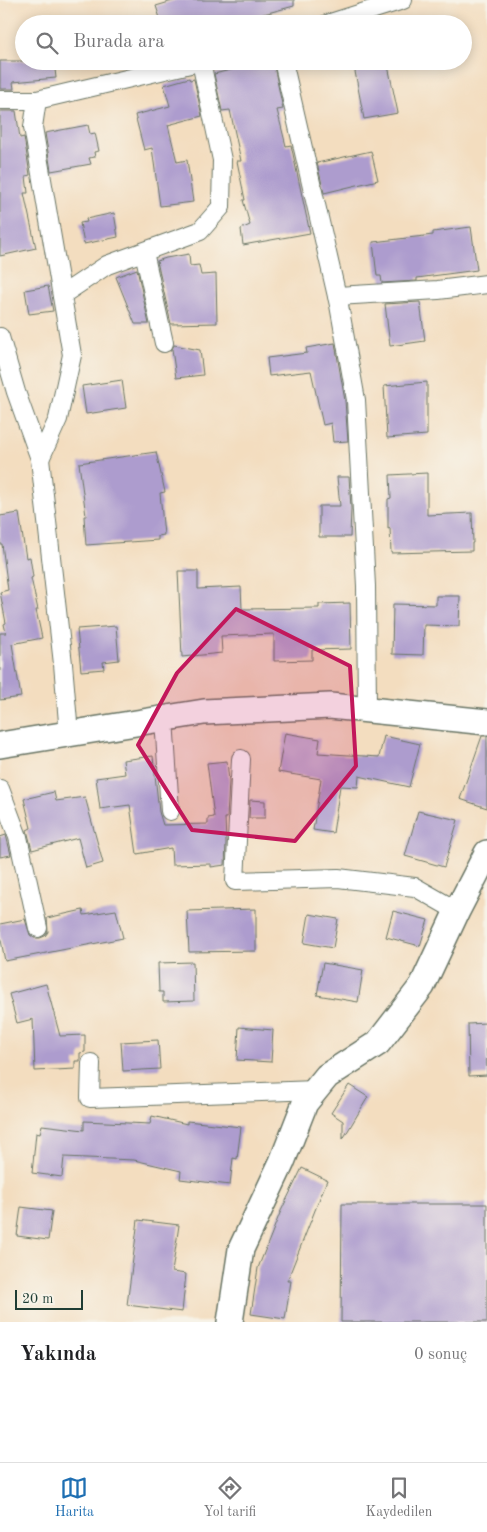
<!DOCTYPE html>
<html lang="tr">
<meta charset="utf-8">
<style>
:root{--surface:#fff;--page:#f2f2f2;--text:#202124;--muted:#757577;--line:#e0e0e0;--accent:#1f6fb2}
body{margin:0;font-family:"Old Standard TT",serif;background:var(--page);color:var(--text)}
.scale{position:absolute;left:15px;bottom:12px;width:68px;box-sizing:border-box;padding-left:5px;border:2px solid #1f3d34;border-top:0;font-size:14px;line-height:18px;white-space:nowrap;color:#1f3d34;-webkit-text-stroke:4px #f7f3e8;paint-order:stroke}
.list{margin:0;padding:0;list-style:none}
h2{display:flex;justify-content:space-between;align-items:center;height:65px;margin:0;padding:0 20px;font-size:21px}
h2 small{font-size:16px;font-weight:400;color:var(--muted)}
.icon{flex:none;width:28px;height:28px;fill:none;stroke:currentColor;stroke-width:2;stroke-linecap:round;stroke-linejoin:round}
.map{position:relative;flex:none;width:487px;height:1322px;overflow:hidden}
.search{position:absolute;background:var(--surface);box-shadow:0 2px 12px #0003;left:15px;right:15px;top:15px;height:55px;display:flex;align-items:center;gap:12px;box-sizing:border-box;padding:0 18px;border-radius:28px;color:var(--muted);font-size:19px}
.sheet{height:140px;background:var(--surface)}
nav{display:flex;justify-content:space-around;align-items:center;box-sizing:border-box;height:70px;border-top:1px solid var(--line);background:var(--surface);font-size:14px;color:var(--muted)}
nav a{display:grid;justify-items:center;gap:2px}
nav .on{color:var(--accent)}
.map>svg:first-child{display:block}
.building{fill:#ad9cce}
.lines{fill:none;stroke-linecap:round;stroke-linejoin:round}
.street-casing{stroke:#697565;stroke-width:20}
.secondary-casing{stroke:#697565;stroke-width:28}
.street{stroke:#fff;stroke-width:18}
.secondary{stroke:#fff;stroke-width:25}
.marked{fill:#c2185b;fill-opacity:0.2;stroke:#c2185b;stroke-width:4;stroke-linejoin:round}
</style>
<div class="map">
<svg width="487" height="1322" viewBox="0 0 487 1322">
<rect width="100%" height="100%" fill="#f7f3e8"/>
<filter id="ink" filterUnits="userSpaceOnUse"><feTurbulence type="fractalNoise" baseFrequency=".02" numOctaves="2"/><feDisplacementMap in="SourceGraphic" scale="10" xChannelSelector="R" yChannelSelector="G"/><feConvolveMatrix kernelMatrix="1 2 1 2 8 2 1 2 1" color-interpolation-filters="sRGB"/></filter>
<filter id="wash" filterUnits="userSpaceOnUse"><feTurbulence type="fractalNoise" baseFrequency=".0096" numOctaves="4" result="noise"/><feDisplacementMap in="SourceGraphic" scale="20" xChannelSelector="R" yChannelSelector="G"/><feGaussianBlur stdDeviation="1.12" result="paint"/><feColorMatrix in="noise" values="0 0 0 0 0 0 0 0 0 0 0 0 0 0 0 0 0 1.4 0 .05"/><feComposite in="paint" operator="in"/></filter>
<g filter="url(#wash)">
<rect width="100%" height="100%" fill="#f3ddbf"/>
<g id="blocks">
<g class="building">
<path d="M176,0H294V6L245,19L246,24H162L156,6Z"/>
<path d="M0,61H54L56,78L13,82L14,89H0Z"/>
<path d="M267,61H273L283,109L277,110L286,146L291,145L310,233L243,245L241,229L250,225L243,200H245L237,161H241L230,110L222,111L214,74Z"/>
<path d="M353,61H387L398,113L364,119Z"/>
<path d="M189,78L190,80L194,79L202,116L168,125L177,162L187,160L193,202L160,206L152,148L144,150L135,115L170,106L164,85Z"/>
<path d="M0,111H16L20,138L24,137L30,175L26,176L28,193H24L36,248L0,256Z"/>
<path d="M88,125L90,134L95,133L99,151L94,152L95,157L89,158L91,164L51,171L45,133Z"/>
<path d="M371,151L378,180L324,193L317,163Z"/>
<path d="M114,213L118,237L84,244L80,223L87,222L86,219Z"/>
<path d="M471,227L477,270L417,278V281L382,283L381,276H377L373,242L433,235V232Z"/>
<path d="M189,254L190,266L199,265L201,275L216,274L217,323L171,324L157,261L166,258Z"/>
<path d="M137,269L149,324H135L116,277Z"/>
<path d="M48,286L53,311L29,314L25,290Z"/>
<path d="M420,302L425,341L390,346L385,304Z"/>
<path d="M335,343L345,401L348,441L333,442L331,423L323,425L311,371L269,376L267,358L307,353L306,348Z"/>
<path d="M174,345L200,350L203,375L176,378L172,349Z"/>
<path d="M122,380L126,408L86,414L82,386Z"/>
<path d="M427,382V435L387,438L384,386Z"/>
<path d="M156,452L165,492L160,493L164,535L158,536V540L86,545L84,516H86L79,463Z"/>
<path d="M427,473V515L472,513L473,543H472V551L391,553L390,528L388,529V499L391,498L390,475Z"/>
<path d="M337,477H349L351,508L350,537H319V506H340Z"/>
<path d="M19,513L26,558L30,557L33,577L31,578L38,610H36L42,638L12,644L21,697L0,700V633H6L4,624L6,623L0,592L8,590L2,544H0V516Z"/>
<path d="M178,571H198V589L241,587L242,609L319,608V604L350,603L351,649L312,650V660L274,661V634L221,636L222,653L182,657Z"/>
<path d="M436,596H460L459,626L424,625L423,655L392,654L393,604L436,605Z"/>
<path d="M116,626L119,660L103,662L104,669L81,671L77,629Z"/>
<path d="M285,733L320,739L318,753L379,757L384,736L420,744L409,787L359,776L358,787L340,786L333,833L313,830L321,779L278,772Z"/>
<path d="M482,736H487V808L460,799Z"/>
<path d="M153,756L159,812L163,825L208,824V818L214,817L207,763L227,761L229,781L227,818H225L226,842L225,865L211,867V864L172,865L171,848L137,854L130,805L100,809L96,778L125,774L123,760Z"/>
<path d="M54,792L56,801L85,797L103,863L86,868L78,838L32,850L27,830L31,828L24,799Z"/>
<path d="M250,800L265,801V818H249Z"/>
<path d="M418,811L458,820L444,867L405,856Z"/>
<path d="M6,835L11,855L0,857V837Z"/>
<path d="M256,909V951L189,952L187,911Z"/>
<path d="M83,910L84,915L116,910L123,938L5,961L0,935V924L25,919L30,935L34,938H40L45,936L48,932L47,918Z"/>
<path d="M393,911L428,920L420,946L386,937Z"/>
<path d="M309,914L338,919L333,948L304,943Z"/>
<path d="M193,962L194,1001L163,1002V992H159L158,963Z"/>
<path d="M323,963L363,970L358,1002L317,995Z"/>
<path d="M46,984L60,1036L85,1035V1052L80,1053V1061H75V1069L35,1071L33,1019L17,1023L9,994Z"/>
<path d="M486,1023L487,1075L469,1076L468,1024Z"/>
<path d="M239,1027L273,1030L271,1062L237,1060Z"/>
<path d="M158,1040L160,1069L123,1071L121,1042Z"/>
<path d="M349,1085L368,1097L343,1139V1121L331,1113Z"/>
<path d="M152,1116L187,1124V1121L241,1127L237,1159L233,1158L230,1185L180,1179L181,1171L134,1160L64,1157L62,1177L32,1173L36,1133L40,1134L42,1125L84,1130V1121L150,1124Z"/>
<path d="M302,1168L327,1180L287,1281H291L285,1319L251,1314L258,1268L280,1213Z"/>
<path d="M342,1204H487V1322H341Z"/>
<path d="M21,1207L52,1211L48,1240L17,1236Z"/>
<path d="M138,1220L179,1225L172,1272L186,1274L182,1312L127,1305Z"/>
</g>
</g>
</g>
<g filter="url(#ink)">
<use href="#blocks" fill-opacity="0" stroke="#697565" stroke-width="1"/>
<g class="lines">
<defs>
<g id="street">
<path d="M327,24L403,0"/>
<path d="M283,61L339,305L356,400L366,586L367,710"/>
<path d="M0,100H37L203,61"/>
<path d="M37,100L33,127L72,355L58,419L40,459"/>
<path d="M144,252L164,343"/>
<path d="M62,295L107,265L200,231L221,207L222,160L201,62"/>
<path d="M337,296L438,290L487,284"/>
<path d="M0,337L16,392L40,459L63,664L69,734"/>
<path d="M164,719L170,811"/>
<path d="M241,759L235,881L338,878L415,887L457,911"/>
<path d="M0,789L18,837L38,928"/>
<path d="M91,1063L90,1098L316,1090"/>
</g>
<g id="secondary">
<path d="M0,745L204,712L330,706L487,722"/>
<path d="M230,1322L241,1249L282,1162L305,1103L327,1076L378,1043L422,986L457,911L487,853"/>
</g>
</defs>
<use href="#street" class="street-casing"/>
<use href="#secondary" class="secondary-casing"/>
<use href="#street" class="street"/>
<use href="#secondary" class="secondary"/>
</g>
</g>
<path class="marked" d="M236,609L350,666L356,766L295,841L192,830L138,745L177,673Z"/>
</svg>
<div class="scale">20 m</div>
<div class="search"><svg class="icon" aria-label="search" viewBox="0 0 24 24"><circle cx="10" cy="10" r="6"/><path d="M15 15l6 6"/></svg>Burada ara</div>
</div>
<section class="sheet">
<h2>Yakında<small>0 sonuç</small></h2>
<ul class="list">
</ul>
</section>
<nav>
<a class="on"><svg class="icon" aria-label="map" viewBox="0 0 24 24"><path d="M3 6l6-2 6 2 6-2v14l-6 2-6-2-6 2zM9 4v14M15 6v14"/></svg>Harita</a>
<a><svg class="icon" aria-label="directions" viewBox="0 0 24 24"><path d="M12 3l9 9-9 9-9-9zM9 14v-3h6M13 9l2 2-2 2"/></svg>Yol tarifi</a>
<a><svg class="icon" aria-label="saved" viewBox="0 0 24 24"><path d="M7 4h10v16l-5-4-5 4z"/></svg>Kaydedilen</a>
</nav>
